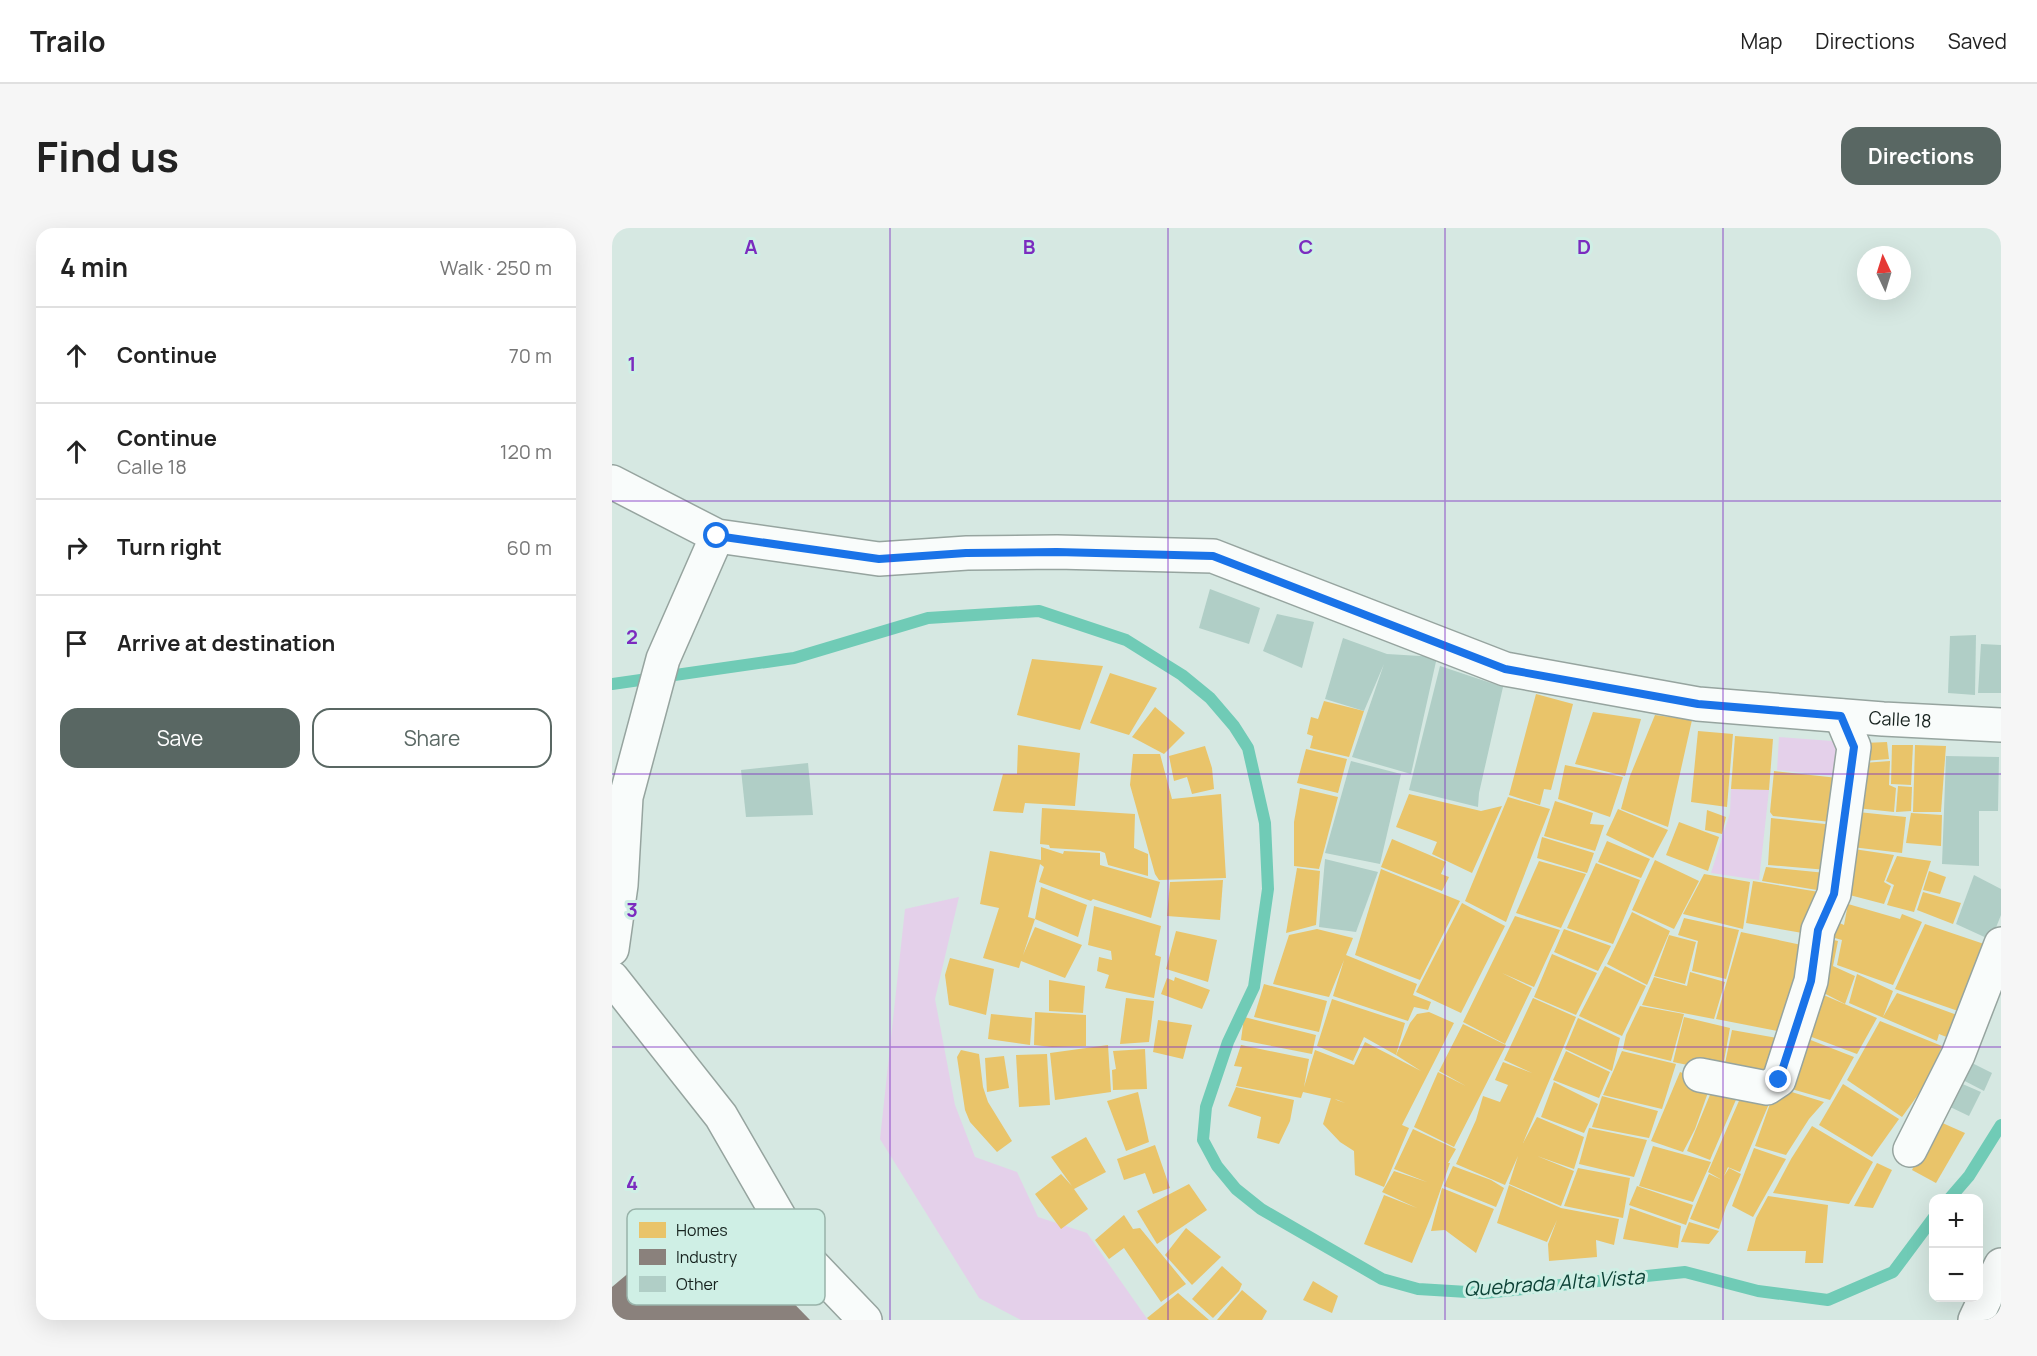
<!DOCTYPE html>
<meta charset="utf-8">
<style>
:root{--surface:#fff;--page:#f6f6f6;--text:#222;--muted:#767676;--line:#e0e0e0;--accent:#596763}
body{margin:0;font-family:Manrope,sans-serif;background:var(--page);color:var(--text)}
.controls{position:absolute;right:18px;bottom:18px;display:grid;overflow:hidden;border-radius:12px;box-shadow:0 6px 24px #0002}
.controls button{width:54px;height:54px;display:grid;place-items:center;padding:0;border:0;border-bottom:2px solid var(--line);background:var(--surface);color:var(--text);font:30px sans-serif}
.compass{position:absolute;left:1245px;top:18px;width:54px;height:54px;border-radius:50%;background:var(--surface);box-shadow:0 6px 24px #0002;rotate:356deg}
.stop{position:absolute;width:18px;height:18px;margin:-14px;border:4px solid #1a73e8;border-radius:50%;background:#fff}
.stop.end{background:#1a73e8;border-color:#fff;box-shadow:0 2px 6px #0008}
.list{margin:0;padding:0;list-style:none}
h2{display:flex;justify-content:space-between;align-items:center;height:78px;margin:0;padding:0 24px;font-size:26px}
h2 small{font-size:20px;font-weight:400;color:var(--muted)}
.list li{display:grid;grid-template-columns:39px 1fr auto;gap:18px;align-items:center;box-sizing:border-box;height:96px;padding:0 24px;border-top:2px solid var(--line)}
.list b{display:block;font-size:22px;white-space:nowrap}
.list p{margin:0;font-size:20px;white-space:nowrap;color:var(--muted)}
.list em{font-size:20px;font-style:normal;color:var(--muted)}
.actions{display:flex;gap:12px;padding:18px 24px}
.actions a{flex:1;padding:14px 0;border:2px solid var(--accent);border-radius:18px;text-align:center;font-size:21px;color:var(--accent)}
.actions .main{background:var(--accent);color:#fff}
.icon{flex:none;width:33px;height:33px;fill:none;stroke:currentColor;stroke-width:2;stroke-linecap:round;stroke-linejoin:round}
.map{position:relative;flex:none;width:1389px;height:1092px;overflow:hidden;border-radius:18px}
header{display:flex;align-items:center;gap:36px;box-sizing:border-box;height:84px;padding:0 30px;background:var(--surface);border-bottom:2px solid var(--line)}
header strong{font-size:28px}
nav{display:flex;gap:33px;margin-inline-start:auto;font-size:21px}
.intro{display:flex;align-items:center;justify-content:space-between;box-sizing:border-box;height:144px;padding:0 36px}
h1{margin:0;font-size:42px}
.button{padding:15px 27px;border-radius:18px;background:var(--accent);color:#fff;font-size:21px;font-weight:700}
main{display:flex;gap:36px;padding:0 36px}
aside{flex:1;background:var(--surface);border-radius:18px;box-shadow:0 6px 24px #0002}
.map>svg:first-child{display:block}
.green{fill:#e4d0ea}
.homes{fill:#e9c46a}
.industry{fill:#8a817c}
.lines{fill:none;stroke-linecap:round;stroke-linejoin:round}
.stream{stroke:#70cbb6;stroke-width:12}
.building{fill:#b0cec6}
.minor-casing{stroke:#96a49f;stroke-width:36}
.minor{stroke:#f9fcfb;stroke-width:33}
.route{stroke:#1a73e8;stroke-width:8}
.grid{fill:none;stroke:#7b2cbf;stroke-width:1.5;stroke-opacity:0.55}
.labels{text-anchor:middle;stroke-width:6;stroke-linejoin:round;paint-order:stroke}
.street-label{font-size:18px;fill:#16221e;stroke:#cfefe5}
.water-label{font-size:20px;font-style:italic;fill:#0d4337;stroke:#cfefe5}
.key{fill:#cfefe5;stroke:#98b2a9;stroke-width:1.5}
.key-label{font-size:16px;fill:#16221e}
.grid-label{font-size:20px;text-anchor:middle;font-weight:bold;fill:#7b2cbf;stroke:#cfefe5;stroke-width:6;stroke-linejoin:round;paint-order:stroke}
</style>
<header>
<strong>Trailo</strong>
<nav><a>Map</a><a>Directions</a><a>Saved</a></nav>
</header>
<div class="intro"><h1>Find us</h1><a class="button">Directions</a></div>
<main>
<aside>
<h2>4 min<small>Walk · 250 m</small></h2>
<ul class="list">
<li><svg class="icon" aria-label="ahead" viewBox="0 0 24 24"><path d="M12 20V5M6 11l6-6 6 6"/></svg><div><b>Continue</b></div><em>70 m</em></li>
<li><svg class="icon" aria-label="ahead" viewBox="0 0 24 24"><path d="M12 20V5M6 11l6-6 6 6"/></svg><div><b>Continue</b><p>Calle 18</p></div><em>120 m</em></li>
<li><svg class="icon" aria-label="right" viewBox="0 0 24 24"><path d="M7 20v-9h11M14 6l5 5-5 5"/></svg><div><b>Turn right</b></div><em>60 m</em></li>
<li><svg class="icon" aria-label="arrive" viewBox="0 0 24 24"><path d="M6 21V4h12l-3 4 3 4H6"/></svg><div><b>Arrive at destination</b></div></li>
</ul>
<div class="actions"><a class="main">Save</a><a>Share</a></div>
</aside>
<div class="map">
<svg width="1389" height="1092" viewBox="0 0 1389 1092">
<rect width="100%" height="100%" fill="#d6e8e2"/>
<g class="green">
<path d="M1167,509L1220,513L1229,527L1223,548L1165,542Z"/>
<path d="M1119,561L1157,562L1147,652L1099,645L1118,585Z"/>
<path d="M347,669L323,771L343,877L363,929L405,944L426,989L475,1005L536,1092H409L367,1070L268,911L293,681Z"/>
</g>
<g class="homes">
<path d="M420,431L491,438L468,502L405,487Z"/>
<path d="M498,445L545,460L517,507L478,495Z"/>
<path d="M924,466L961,476L939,562L932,561L928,577L897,567Z"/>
<path d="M712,473L752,483L737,529L698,520L701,508L695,506L699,489L706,491Z"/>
<path d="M543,479L573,505L552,526L520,509Z"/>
<path d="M981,484L1029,491L1013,548L963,536Z"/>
<path d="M1043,487L1080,492L1056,599L1009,581L1018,548Z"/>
<path d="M1086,503L1121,506L1115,579L1079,574Z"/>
<path d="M1123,508L1161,511L1157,562L1119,561Z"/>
<path d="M1275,514L1277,531L1252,533V515Z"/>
<path d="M406,517L468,525L463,578L413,575L411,585L381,583L391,546H405Z"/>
<path d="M1280,517H1301L1299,557L1279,556Z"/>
<path d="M1303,517L1334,518L1329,584H1301Z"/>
<path d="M593,518L600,540L602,561L580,566L575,549L562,553L557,528Z"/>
<path d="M694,521L735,531L726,565L685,555Z"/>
<path d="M521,526H548L560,571L609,566L614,650L547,652L543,646L518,557Z"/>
<path d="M1278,533L1277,557L1284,560L1282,584L1244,580L1251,535Z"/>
<path d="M953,537L1011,549L998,589L946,571Z"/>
<path d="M1162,543L1226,550L1219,594L1161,588L1158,584Z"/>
<path d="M1286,558L1300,559L1299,583L1284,584Z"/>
<path d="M688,560L726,569L707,641L682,638V594Z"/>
<path d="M797,566L869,583L890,578L860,645L820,626L825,614L784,599Z"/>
<path d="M896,569L938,581L894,694L853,673Z"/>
<path d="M943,573L981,585L978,596L992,597L983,623L932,608Z"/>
<path d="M430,580L523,586L522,620L536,626V648L496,637L493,625L488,623L438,620L437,617L428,616Z"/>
<path d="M1006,581L1056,602L1041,630L994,607Z"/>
<path d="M1095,582L1114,589L1110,606L1093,602Z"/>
<path d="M1246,584L1294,589L1290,625L1240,619Z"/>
<path d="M1299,585L1330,587L1329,618L1294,615Z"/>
<path d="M1159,590L1222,597L1215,642L1156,637Z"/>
<path d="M1067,594L1107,609L1096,643L1054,627Z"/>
<path d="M930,609L982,625L975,645L925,630Z"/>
<path d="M780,611L834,634L829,646L837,649L830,663L769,639Z"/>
<path d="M995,613L1038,631L1029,650L986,634Z"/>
<path d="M429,619L451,626L452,623L488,625V637L548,654L539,690L481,671L479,673L427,654L432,639L428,636L416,689L423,691L411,727L423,699L470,717L453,750L409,733L407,740L371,730L387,680L368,676L378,623L429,632Z"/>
<path d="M1235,620L1282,627L1272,654L1279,658L1272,676L1226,664Z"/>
<path d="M1285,628L1319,633L1302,684L1275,677L1282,657L1274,653Z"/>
<path d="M1043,632L1087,653L1062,701L1020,682Z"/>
<path d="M927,633L974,646L949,700L904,685Z"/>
<path d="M984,635L1028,652L1001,716L955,700Z"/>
<path d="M1154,639L1214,645L1211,663L1150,653Z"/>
<path d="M685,640L708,643L704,697L674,705Z"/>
<path d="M769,641L848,673L808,752L743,727Z"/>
<path d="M1317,643L1334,649L1328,666L1311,662Z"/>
<path d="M1092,646L1138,654L1131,701L1071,686Z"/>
<path d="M611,652L608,692L555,688L558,654Z"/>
<path d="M1141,653L1207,664L1196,706L1134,695Z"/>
<path d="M429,659L475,677L466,709L423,691Z"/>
<path d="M1311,664L1349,675L1341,696L1305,682Z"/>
<path d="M850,675L893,698L849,785L804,764Z"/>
<path d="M1236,676L1288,691L1290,686L1310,694L1281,757L1225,737L1230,712L1219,709L1223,693L1232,697Z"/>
<path d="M482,678L549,698L543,727L549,729L542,770L493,760L497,747L485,743L487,729L500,732L499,723L476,717Z"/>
<path d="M1020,684L1058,703L1035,757L995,736Z"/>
<path d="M903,688L948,702L922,759L890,745L920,760L893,816L851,794Z"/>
<path d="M1072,690L1127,702L1114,751L1080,743L1086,713L1066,707Z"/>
<path d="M1313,696L1375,717L1346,783L1283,761Z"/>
<path d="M705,701L741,710L734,727L805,756L801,767L819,774L816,782L802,779L796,793L721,768L732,732L717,769L661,756L677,707Z"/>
<path d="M952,701L999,718L986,743L942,724Z"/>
<path d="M564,703L605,712L596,754L554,741Z"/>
<path d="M1129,704L1199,719L1175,805L1104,791Z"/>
<path d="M1057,707L1084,714L1073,756L1042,748Z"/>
<path d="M1218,711L1226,713L1221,738L1243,748L1233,776L1202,760Z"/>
<path d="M940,726L985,745L964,787L922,769Z"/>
<path d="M338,730L382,741L374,787L337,777L333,747Z"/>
<path d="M993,738L1034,758L1010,808L967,788Z"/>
<path d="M1078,744L1113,754L1102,791L1030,777L1042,749L1075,758Z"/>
<path d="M1245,746L1281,763L1271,789L1285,765L1345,787L1337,810L1327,806L1325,813L1237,775Z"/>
<path d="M563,749L598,762L590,781L549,766L555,750L562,753Z"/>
<path d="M437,752L473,758L471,785L437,783Z"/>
<path d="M652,756L715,773L707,804L642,789Z"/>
<path d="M1200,762L1265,790L1245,826L1189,805Z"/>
<path d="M514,770L542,773L537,814L508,816Z"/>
<path d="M921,770L964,789L911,915L925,889L972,909L962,941L925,928L962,943L949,978L897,956L906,928L893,957L844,936L864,892L871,868L888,874L896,857L883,852L891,834L920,845L892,832Z"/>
<path d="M720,771L793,795L784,827L752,809L741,833L705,818Z"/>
<path d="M1028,778L1072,786L1059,833L1011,821L1014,807Z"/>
<path d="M423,784L474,787V818L440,819L422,817Z"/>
<path d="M817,784L842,795L790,897L797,900L772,959L743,947L742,923L728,914L711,896L719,870L733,875L726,872L691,864L689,870L624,858L630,839L622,838L629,817L697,831L692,859L703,822L742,837L753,814L809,843L784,827L798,795L805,786Z"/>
<path d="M379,786L420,790L418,817L376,811Z"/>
<path d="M632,789L704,807L700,826L629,812Z"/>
<path d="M1072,789L1118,800L1110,844L1061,834Z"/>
<path d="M966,790L1008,810L1000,843L953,821Z"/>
<path d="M546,792L580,797L571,831L541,824Z"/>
<path d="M1268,793L1330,818L1316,853L1290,889L1235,852Z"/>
<path d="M851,796L894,817L842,919L802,899L826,844L854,858L827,843Z"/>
<path d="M1120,802L1171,811L1160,854L1111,845Z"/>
<path d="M1186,807L1242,829L1218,872L1169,858Z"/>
<path d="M496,817L499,864L443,872L438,825Z"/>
<path d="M533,821L535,861L501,862L500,842L504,841L501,823Z"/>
<path d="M349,822L367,826L371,859L376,874L400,913L385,924L358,894L353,882L345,829Z"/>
<path d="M954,823L998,844L987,870L941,852Z"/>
<path d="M1010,823L1064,836L1050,881L991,867Z"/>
<path d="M435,826L438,877L407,879L404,827Z"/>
<path d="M392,828L397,860L375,864L373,830Z"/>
<path d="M1068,844L1099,856L1083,901L1071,924L1039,913Z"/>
<path d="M942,854L986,876L972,905L929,889Z"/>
<path d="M1231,856L1287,891L1260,929L1207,897Z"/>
<path d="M1102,857L1126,867L1098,932L1075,923Z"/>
<path d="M624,859L682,872L678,893L667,916L645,910L649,889L616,878Z"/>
<path d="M1133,859L1159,871L1128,944L1113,938L1116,939L1112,948L1117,940L1129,946L1114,979L1107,1001L1078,991L1097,946L1110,952L1096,944Z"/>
<path d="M1164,859L1212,874L1197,891L1174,927L1143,918Z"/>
<path d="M526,864L537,914L514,923L495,873Z"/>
<path d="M990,868L1046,883L1037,910L980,899Z"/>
<path d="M1326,893L1353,905L1324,955L1300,942Z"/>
<path d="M1200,898L1261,934L1237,976L1161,965L1179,931Z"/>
<path d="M977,900L1035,912L1022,949L967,936Z"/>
<path d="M801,901L844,921L836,935H838L820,986L800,1035L752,1016L772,967L805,980L770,964L782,943L815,954L782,941Z"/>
<path d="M474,909L494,944L462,961L476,981L449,1001L423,966L449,946L460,958L439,929Z"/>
<path d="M543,917L558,960L541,966L533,945L512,952L505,931Z"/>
<path d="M1041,918L1099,934L1081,974L1027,958Z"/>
<path d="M1142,920L1174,931L1141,989L1120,978Z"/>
<path d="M1265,935L1280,942L1261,980L1242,978Z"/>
<path d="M841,938L879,952L892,960L884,979L832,958Z"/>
<path d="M966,940L1018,950L1011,990L952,978Z"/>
<path d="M577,956L595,982L545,1016L525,983Z"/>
<path d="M897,957L949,980L1007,991L1002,1017L984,1012L985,1029L937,1033L936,1016L945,992L935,1014L885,995Z"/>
<path d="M1025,958L1081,977L1074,997L1017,977Z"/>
<path d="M830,960L882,981L864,1025L833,1002L819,1003Z"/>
<path d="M1156,968L1216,977L1211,1035H1193L1194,1023H1135L1144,990Z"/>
<path d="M1018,980L1069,998L1066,1020L1011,1011Z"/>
<path d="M512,987L521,1001L528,1000L574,1056L549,1074L512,1020L497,1031L483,1012Z"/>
<path d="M1077,994L1107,1003L1097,1016L1069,1014Z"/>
<path d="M574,1000L609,1029L580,1057L553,1027Z"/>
<path d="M610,1038L630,1056L627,1063L601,1090L580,1071Z"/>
<path d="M701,1053L726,1068L720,1085L691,1072Z"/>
<path d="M630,1062L655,1083L650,1092H605Z"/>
<path d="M566,1065L597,1092H537L535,1090Z"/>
</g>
<path class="industry" d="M91,982L198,1092H0V1059Z"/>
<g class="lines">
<g class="stream">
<path d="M0,456L182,430L316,390L427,383L514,412L570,447L598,470L622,498L636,520L653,595L656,661L642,759L616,814L594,879L591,912L605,938L624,961L649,981L770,1051L806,1061L872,1065L1073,1044L1146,1063L1216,1072L1281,1044L1322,989"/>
<path d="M1338,970L1357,948L1389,897"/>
</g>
</g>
<g class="building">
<path d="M598,361L648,380L637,416L587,400Z"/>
<path d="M665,386L702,394L690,440L651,423Z"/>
<path d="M1364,407L1363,467L1336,465L1338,408Z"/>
<path d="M731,410L775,426L825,429L799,546L740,529L772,436L752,483L713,471Z"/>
<path d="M1369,416L1389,417V465H1366Z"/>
<path d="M828,438L891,459L867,565L866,579L797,562Z"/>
<path d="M1334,528L1387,529L1386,583H1367V638L1330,636Z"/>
<path d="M739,533L789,546L768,636L713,625Z"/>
<path d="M196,535L201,587L134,589L129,542Z"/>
<path d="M713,631L766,644L744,704L707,699Z"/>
<path d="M1362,647L1389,661V687L1379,712L1344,696Z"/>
<path d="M1354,832L1380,845L1372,863L1347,850Z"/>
<path d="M1346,854L1369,864L1357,888L1334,877Z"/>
</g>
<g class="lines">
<defs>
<g id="minor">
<path id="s1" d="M0,254L105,308L267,331L355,325L445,324L601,328L893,441L1086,476L1271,491L1389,497"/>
<path d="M0,721L9,657L14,569L51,431L105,308"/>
<path d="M0,750L109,888L187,1023L253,1092"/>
<path d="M1088,847L1155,860L1167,852L1199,753L1206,702L1222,666L1242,519L1229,488"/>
<path d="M1298,922L1346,827L1389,716"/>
<path d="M1363,1092L1389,1037"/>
</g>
</defs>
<use href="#minor" class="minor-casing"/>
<use href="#minor" class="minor"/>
</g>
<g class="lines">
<path class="route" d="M105,308L267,331L354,325L445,324L601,328L893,441L1086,476L1229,488L1242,519L1222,666L1206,702L1199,753L1167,852"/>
</g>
<path class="grid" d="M278,0V1092M556,0V1092M833,0V1092M1111,0V1092M0,273H1389M0,546H1389M0,819H1389"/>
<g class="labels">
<g class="street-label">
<text dy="6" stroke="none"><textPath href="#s1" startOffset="1328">Calle 18</textPath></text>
</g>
<g class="water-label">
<text transform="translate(942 1055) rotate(-4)" y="7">Quebrada Alta Vista</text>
</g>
</g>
<rect x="15" y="981" width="198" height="96" rx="9" class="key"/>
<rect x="27" y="994" width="27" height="16" fill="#e9c46a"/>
<rect x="27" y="1021" width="27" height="16" fill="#8a817c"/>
<rect x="27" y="1048" width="27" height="16" fill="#b0cec6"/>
<g class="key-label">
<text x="64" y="1008">Homes</text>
<text x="64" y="1035">Industry</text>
<text x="64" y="1062">Other</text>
</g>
<g class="grid-label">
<text x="139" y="26">A</text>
<text x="417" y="26">B</text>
<text x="694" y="26">C</text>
<text x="972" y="26">D</text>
<text x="20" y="143">1</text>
<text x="20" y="416">2</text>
<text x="20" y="689">3</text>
<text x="20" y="962">4</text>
</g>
</svg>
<div class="controls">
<button>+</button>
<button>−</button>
</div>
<svg class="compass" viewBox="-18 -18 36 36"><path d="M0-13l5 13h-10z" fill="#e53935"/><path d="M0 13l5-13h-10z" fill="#767676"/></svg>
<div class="stop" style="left:105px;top:308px"></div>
<div class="stop end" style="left:1167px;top:852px"></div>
</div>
</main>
